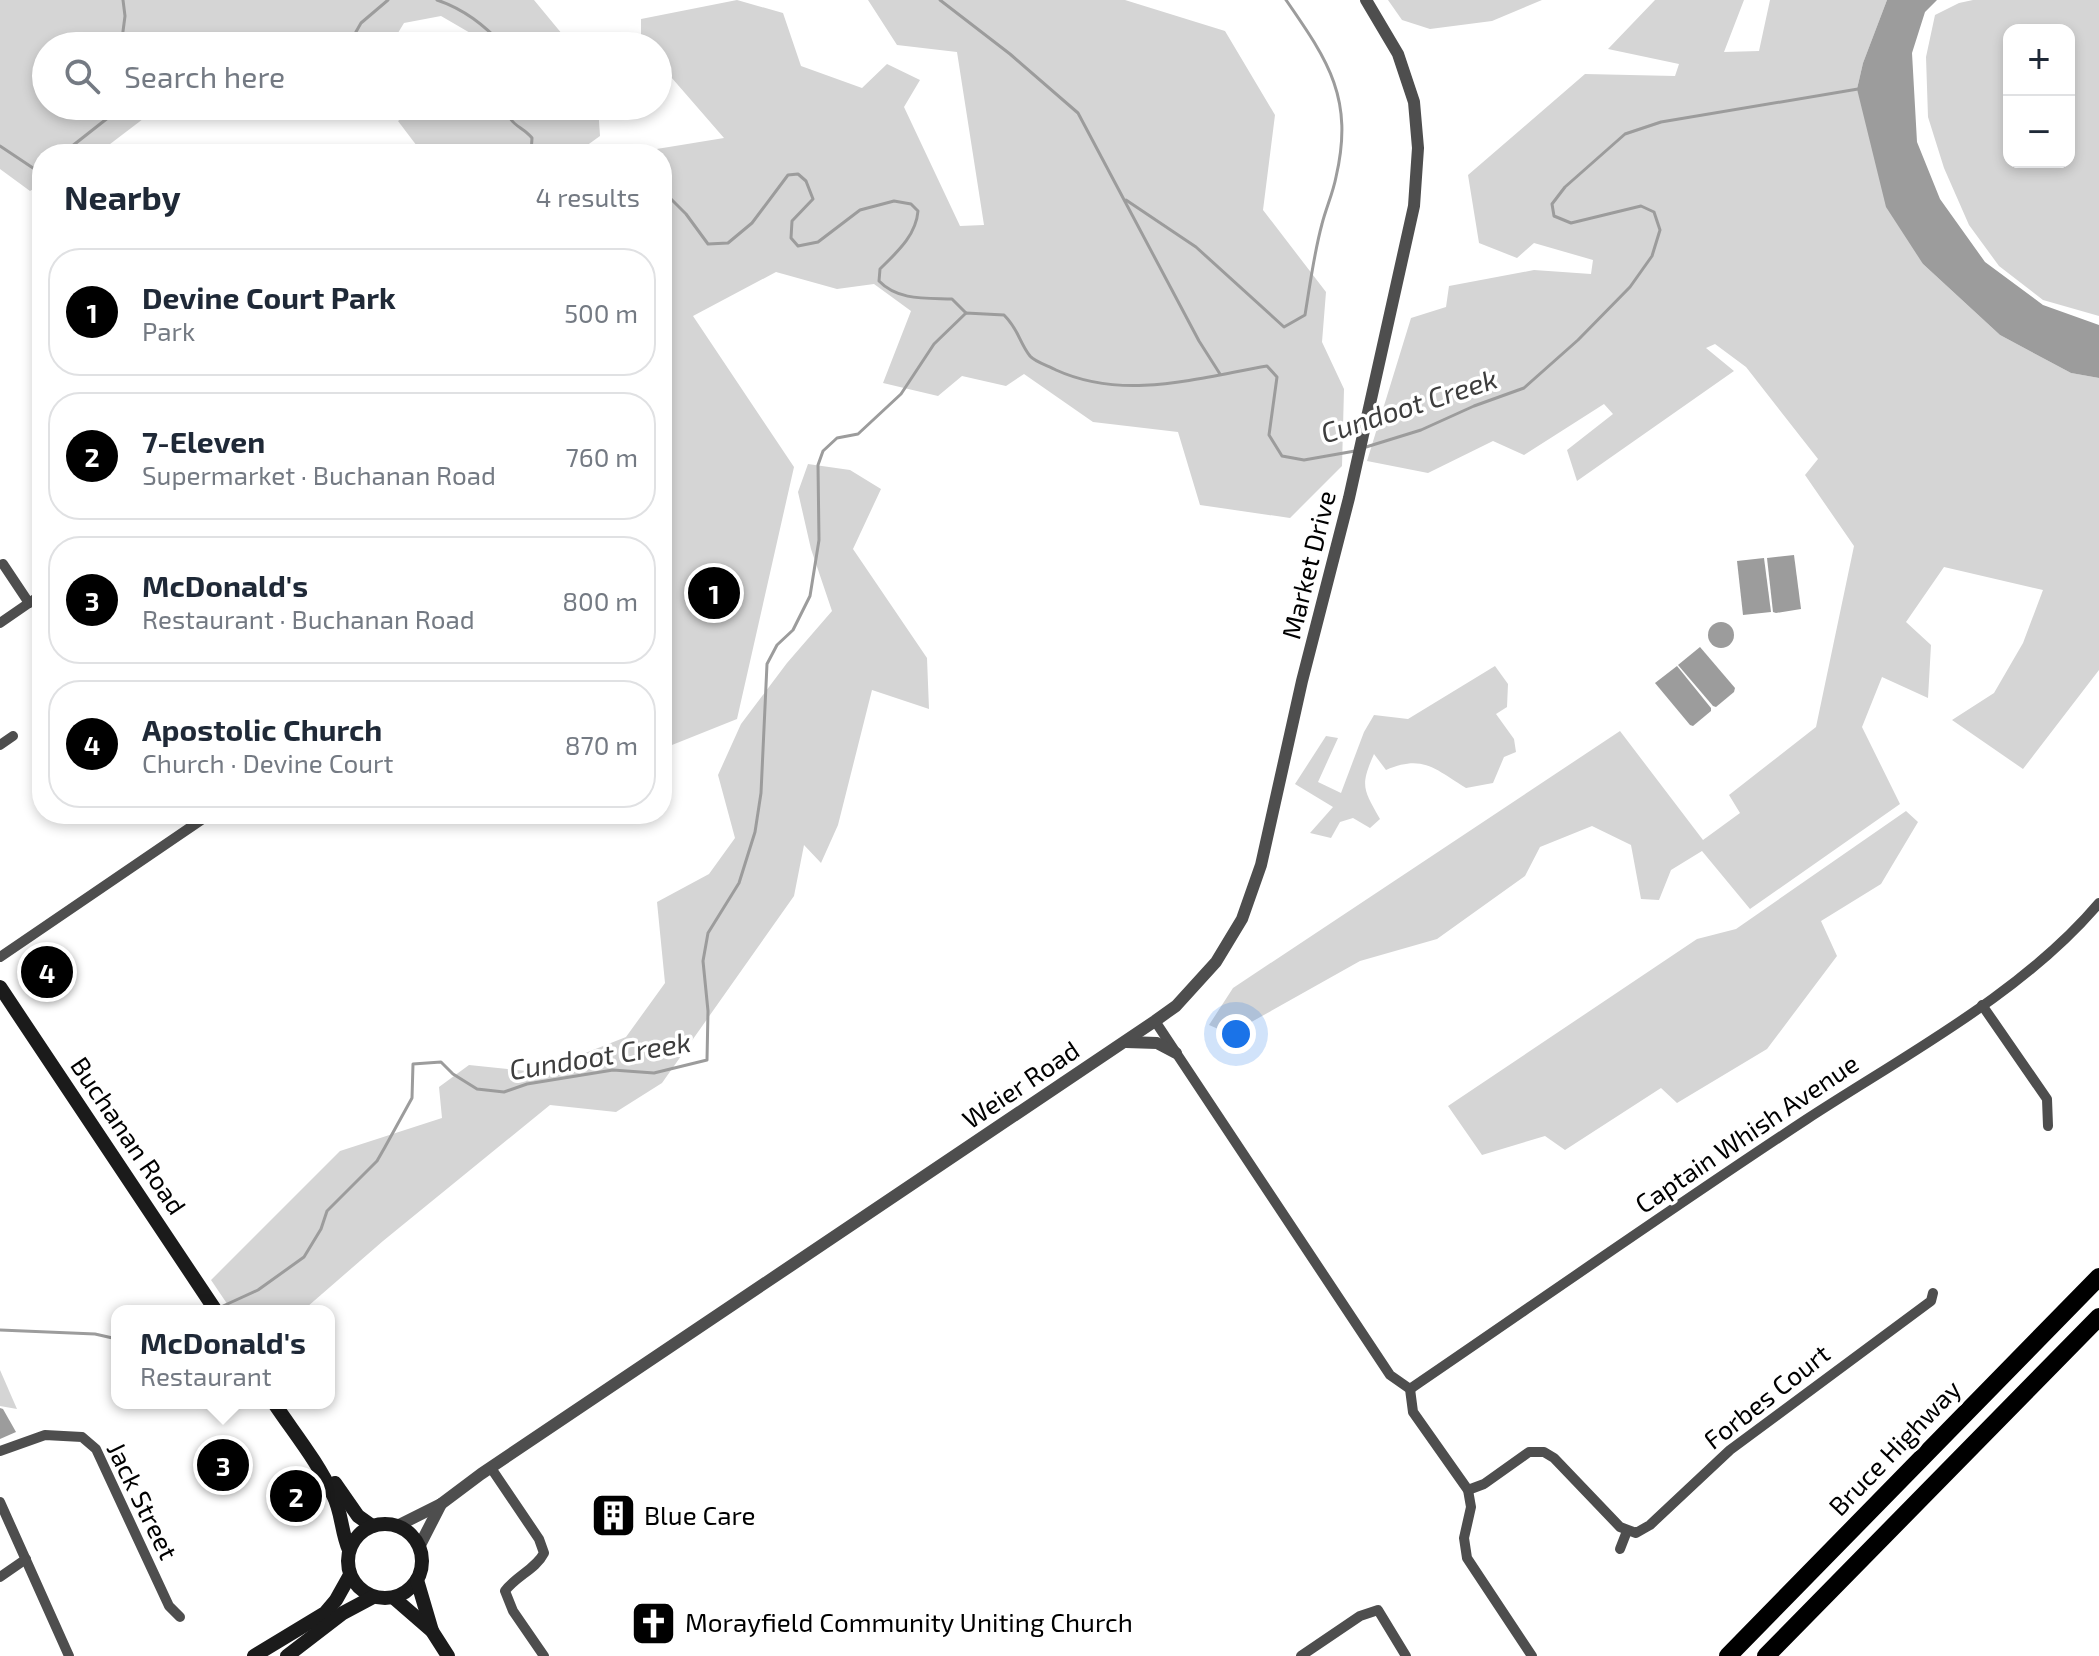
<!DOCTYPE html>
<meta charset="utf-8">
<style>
:root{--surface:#fff;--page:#f6f6f7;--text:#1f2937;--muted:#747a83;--line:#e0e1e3;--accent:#000}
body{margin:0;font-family:"Exo 2",sans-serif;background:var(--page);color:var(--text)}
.controls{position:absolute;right:24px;top:24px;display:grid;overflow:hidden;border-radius:16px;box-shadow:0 4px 12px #0003}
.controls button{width:72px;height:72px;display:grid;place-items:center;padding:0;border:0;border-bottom:2px solid var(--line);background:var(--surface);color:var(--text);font:40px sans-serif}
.you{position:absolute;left:1236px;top:1034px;width:28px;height:28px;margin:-20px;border:6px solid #fff;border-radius:50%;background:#1a73e8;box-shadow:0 0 0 12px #1a73e833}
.badge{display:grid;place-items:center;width:52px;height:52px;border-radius:50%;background:var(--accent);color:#fff;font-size:26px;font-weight:700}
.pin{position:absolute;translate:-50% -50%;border:4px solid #fff;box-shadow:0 2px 8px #0006}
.popup{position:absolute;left:111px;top:1305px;width:224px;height:104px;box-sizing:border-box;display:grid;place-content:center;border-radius:16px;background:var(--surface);filter:drop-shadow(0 2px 6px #0005);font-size:26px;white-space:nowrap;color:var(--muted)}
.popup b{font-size:30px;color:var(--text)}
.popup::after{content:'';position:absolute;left:50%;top:100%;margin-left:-16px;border:16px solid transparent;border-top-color:var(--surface)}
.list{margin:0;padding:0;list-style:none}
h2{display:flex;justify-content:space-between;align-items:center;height:104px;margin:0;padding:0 32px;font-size:34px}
h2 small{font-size:26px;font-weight:400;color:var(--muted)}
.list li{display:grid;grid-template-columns:52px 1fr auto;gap:24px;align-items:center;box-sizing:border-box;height:128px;margin:0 16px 16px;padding:0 16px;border:2px solid var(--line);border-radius:32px}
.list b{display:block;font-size:30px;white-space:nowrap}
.list p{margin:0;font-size:26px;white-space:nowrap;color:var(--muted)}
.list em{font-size:26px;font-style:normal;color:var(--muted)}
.icon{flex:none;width:44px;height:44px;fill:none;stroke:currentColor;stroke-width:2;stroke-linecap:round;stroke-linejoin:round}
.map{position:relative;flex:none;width:2099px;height:1656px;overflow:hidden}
.search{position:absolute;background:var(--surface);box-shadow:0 4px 12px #0003;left:32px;top:32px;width:640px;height:88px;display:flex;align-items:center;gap:20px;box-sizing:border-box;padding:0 28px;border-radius:44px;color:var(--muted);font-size:30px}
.panel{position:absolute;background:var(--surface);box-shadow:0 4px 12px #0003;left:32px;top:144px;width:640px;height:680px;border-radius:32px}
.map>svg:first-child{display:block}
.green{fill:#d5d5d5;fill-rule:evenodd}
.water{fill:#9c9c9c}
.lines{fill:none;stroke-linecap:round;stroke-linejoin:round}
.stream{stroke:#9c9c9c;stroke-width:3}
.minor{stroke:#4e4e4e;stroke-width:10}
.tertiary{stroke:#4e4e4e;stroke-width:12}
.secondary{stroke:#1b1b1b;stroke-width:14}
.motorway{stroke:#000;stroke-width:18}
.labels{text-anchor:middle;stroke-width:7;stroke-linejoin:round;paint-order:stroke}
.street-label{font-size:26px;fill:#000;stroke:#fff}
.poi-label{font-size:26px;fill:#000;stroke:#fff;text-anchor:start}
.water-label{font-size:28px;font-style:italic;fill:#3d3d3d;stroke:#fff}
</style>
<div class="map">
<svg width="2099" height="1656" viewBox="0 0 2099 1656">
<rect width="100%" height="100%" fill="#fff"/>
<g class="green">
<path d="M0,0H534L572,46H479L484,41L441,16L404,23L390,46H46V106H160L97,154H42V184L30,191L0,169Z"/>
<path d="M737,0L783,13L801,66L862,88L887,64L920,80L904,107L960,226L984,225L957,52L897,45L868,0H1125L1225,31L1275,115L1263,210L1326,292L1322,342L1344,389L1342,466L1290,518L1200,505L1178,432L1093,422L1024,374L1006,386L962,376L938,396L883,383L911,311L874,284L837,289L776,272L693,316L794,467L737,719L662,749V154H626L724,138L658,62V46H644L641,43V19Z"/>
<path d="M1388,0H1542L1492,21L1430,29L1402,20Z"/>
<path d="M1655,0H1744L1724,52L1759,51L1770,0H1887L1863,63L1857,89L1923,264L2000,335L2071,373L2099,378V670L2023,769L1952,720L1994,693L2023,643L2043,590L1944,567L1906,622L1931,645L1928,698L1882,677L1862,727L1900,804L1750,909L1702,851L1671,870L1659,900L1641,899L1631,845L1592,826L1540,847L1525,876L1437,939L1360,961L1230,1034L1209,1025L1233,988L1620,731L1703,840L1740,813L1729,795L1816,727L1854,546L1805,475L1818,459L1746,367L1715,344L1706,348L1734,371L1577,481L1567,450L1613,414L1604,404L1524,455L1493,441L1428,473L1367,461L1411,318L1446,307L1449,286L1534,270L1591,274L1593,260L1534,243L1517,258L1479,243L1468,175L1585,74L1675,76L1679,64L1608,49Z"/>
<path d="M1973,0H2099V316L2043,300L1999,266L1969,225L1944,168L1928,117L1926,57L1935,15L1959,3ZM2009,30H2069V162H2009Z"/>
<path d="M420,106H598L600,136L575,154H423L398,121Z"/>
<path d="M808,464L850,470L881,489L853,549L927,658L929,709L872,690L838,825L821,863L804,845L794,896L662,1083L616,1112L550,1105L383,1241L307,1307L295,1311H232L211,1280L340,1151L442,1118L439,1087L469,1065L537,1072L626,1037L665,983L657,902L709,874L735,838L718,775L741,724L787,663L832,611L811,549L798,492Z"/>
<path d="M1495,666L1508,684L1507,707L1496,714L1514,739L1516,752L1504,757L1493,783L1466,788C1435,769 1423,754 1386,770L1374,754C1360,786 1363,789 1380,819L1370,828L1353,818L1340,822L1331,838L1310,833L1333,807L1295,784L1326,736L1338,738L1318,782L1341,793L1364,732L1374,715L1408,719Z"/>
<path d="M1906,811L1918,822L1881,884L1821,921L1837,956L1767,1049L1677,1103L1661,1088L1565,1150L1545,1136L1482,1155L1448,1106L1697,939L1736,929Z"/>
<path d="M0,1370L17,1409L0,1406Z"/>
</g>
<g class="water">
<path d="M1887,0H1937L1925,12L1912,53L1917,142L1940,199L1985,262L2043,305L2099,325V378L2071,373L2000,335L1923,264L1886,207L1857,89L1863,63Z"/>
<path d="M1794,555L1801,609L1776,613L1773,612L1767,558Z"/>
<path d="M1764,558L1771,612L1743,615L1737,561Z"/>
<circle cx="1721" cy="635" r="13"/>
<path d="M1700,647L1735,688L1734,692L1716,707L1713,706L1678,665Z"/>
<path d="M1677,666L1711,708V711L1693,726L1690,725L1655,683Z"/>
<path d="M0,1408L3,1409L16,1432L0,1439Z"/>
</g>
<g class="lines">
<g class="stream">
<path d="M123,0L125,16L122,39L129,46"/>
<path d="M437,0C464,9 484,25 504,46"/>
<path d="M940,0L1010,54L1078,113L1199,341L1220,374"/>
<path d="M348,46L361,23L388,0"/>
<path d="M508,106C507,126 522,125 532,138L531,154"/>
<path d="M0,146L39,172L42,169"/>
<path d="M62,154L123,106"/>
<path d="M662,190L686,214L708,244L728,243L752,223L788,175L798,174L806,181L813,199L792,221L791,238L798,246L818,242L860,210L894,201L911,204L918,211C916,236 896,253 880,269L879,281C898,301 927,298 952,299L966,313"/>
<path d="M1126,200L1196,247L1284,327L1305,315C1310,285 1314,253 1322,224C1326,208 1333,193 1336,177C1354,99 1329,62 1286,0"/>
<path d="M1366,447L1421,430L1474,406L1524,388L1578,340L1630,287L1652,256L1660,230L1654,212L1641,206L1571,223L1554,216L1552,204L1565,187L1625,134L1661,122L1858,89"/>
<path d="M223,1306L258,1290L304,1257L321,1229L327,1211L377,1161L385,1147L412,1098L413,1064L441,1062L453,1074L477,1089L504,1092L527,1084L613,1070L654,1073L707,1060L708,1011L703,961L708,933L739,883L755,832L761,793L767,664L777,645L793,630L810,596L819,540L818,465L823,451L837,438L858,434L901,394L934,344L966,313L1004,315C1019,330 1019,342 1030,356C1035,362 1049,366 1056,370C1124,401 1198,378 1267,366L1277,377L1269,435L1282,456L1304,460L1355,451"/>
<path d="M0,1330L95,1334L117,1339"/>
</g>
<g class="minor">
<path d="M3,564L29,603"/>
<path d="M0,623L42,594"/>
<path d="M0,745L13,736"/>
<path d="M0,957L210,814"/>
<path d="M1982,1005L2047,1099L2048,1126"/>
<path d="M1155,1021L1390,1375L1410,1389L1413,1412L1468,1490L1471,1507L1464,1538L1467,1558L1532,1656"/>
<path d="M1410,1389C1542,1299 1673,1207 1807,1119C1905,1055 2023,993 2099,903"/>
<path d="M0,1451L45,1435L82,1437L96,1449L169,1606L180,1617"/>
<path d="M491,1468L539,1539L544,1553C536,1569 516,1576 505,1591L513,1611L544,1656"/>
<path d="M1468,1490L1484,1484L1529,1452H1544L1554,1458L1620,1527L1636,1533L1650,1525L1730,1450L1931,1301L1933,1293"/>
<path d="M0,1502L69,1656"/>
<path d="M1620,1549L1627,1531"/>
<path d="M0,1577L26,1559"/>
<path d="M1301,1656L1360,1616L1378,1610L1406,1656"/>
</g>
<g class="tertiary">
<path d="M1126,1042L1157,1043L1176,1053"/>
<path d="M397,1526L441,1504L481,1474L1155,1021L1176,1006L1216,962L1242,919L1261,865L1302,681L1349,498L1414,206L1418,148L1414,102L1398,54L1366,0"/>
<path d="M419,1547L441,1504"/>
</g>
<g class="secondary">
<path d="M0,987L216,1311"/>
<path d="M274,1403C294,1433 318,1462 333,1495C342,1512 341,1532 349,1550"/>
<path d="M335,1483L358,1516L372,1526"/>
<circle cx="385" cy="1561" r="37"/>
<path d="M417,1580L432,1631"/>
<path d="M394,1598L432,1631L448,1656"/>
<path d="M254,1656L325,1613L336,1600L350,1575"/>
<path d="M287,1656L343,1613L373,1597"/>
</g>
<g class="motorway">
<path d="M1728,1656L2099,1277"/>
<path d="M1766,1656L2099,1317"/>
</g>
</g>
<defs>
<symbol id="building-square" viewBox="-11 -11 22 22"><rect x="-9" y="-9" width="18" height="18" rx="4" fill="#000" stroke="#fff"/><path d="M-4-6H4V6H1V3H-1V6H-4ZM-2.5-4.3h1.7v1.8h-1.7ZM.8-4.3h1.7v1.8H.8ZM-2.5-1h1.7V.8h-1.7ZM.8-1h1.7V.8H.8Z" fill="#fff"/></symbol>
<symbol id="church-square" viewBox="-11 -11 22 22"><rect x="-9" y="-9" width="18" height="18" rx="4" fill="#000" stroke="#fff"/><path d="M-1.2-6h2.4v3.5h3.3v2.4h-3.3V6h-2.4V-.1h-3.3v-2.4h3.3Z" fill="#fff"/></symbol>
</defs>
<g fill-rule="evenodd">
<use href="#building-square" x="588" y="1490" width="51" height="51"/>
<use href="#church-square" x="628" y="1598" width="51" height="51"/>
</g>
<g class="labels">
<g class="street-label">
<text transform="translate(1309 565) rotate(-76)" y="9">Market Drive</text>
<text transform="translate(1021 1085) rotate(-34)" y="9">Weier Road</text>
<text transform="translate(1747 1134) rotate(-34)" y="9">Captain Whish Avenue</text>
<text transform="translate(128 1136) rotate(56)" y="9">Buchanan Road</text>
<text transform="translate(1767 1397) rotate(-38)" y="9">Forbes Court</text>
<text transform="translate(1895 1448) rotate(-46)" y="9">Bruce Highway</text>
<text transform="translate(142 1501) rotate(64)" y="9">Jack Street</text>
</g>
<g class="poi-label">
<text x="644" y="1525">Blue Care</text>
<text x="685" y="1632">Morayfield Community Uniting Church</text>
</g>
<g class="water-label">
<text transform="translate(1409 406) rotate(-18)" y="10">Cundoot Creek</text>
<text transform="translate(600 1056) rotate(-9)" y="10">Cundoot Creek</text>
</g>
</g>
</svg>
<div class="controls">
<button>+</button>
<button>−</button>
</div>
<div class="you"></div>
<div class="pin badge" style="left:714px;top:593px">1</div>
<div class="pin badge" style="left:296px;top:1496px">2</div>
<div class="pin badge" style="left:223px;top:1465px">3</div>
<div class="popup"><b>McDonald's</b>Restaurant</div>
<div class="pin badge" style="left:47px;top:972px">4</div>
<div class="search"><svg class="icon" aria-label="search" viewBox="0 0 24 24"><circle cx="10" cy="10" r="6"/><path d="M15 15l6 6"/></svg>Search here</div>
<section class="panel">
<h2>Nearby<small>4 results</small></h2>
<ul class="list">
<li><span class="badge">1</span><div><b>Devine Court Park</b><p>Park</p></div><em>500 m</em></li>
<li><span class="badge">2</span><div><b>7-Eleven</b><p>Supermarket · Buchanan Road</p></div><em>760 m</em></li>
<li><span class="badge">3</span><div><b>McDonald's</b><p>Restaurant · Buchanan Road</p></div><em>800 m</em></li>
<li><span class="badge">4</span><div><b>Apostolic Church</b><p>Church · Devine Court</p></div><em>870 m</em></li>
</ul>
</section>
</div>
